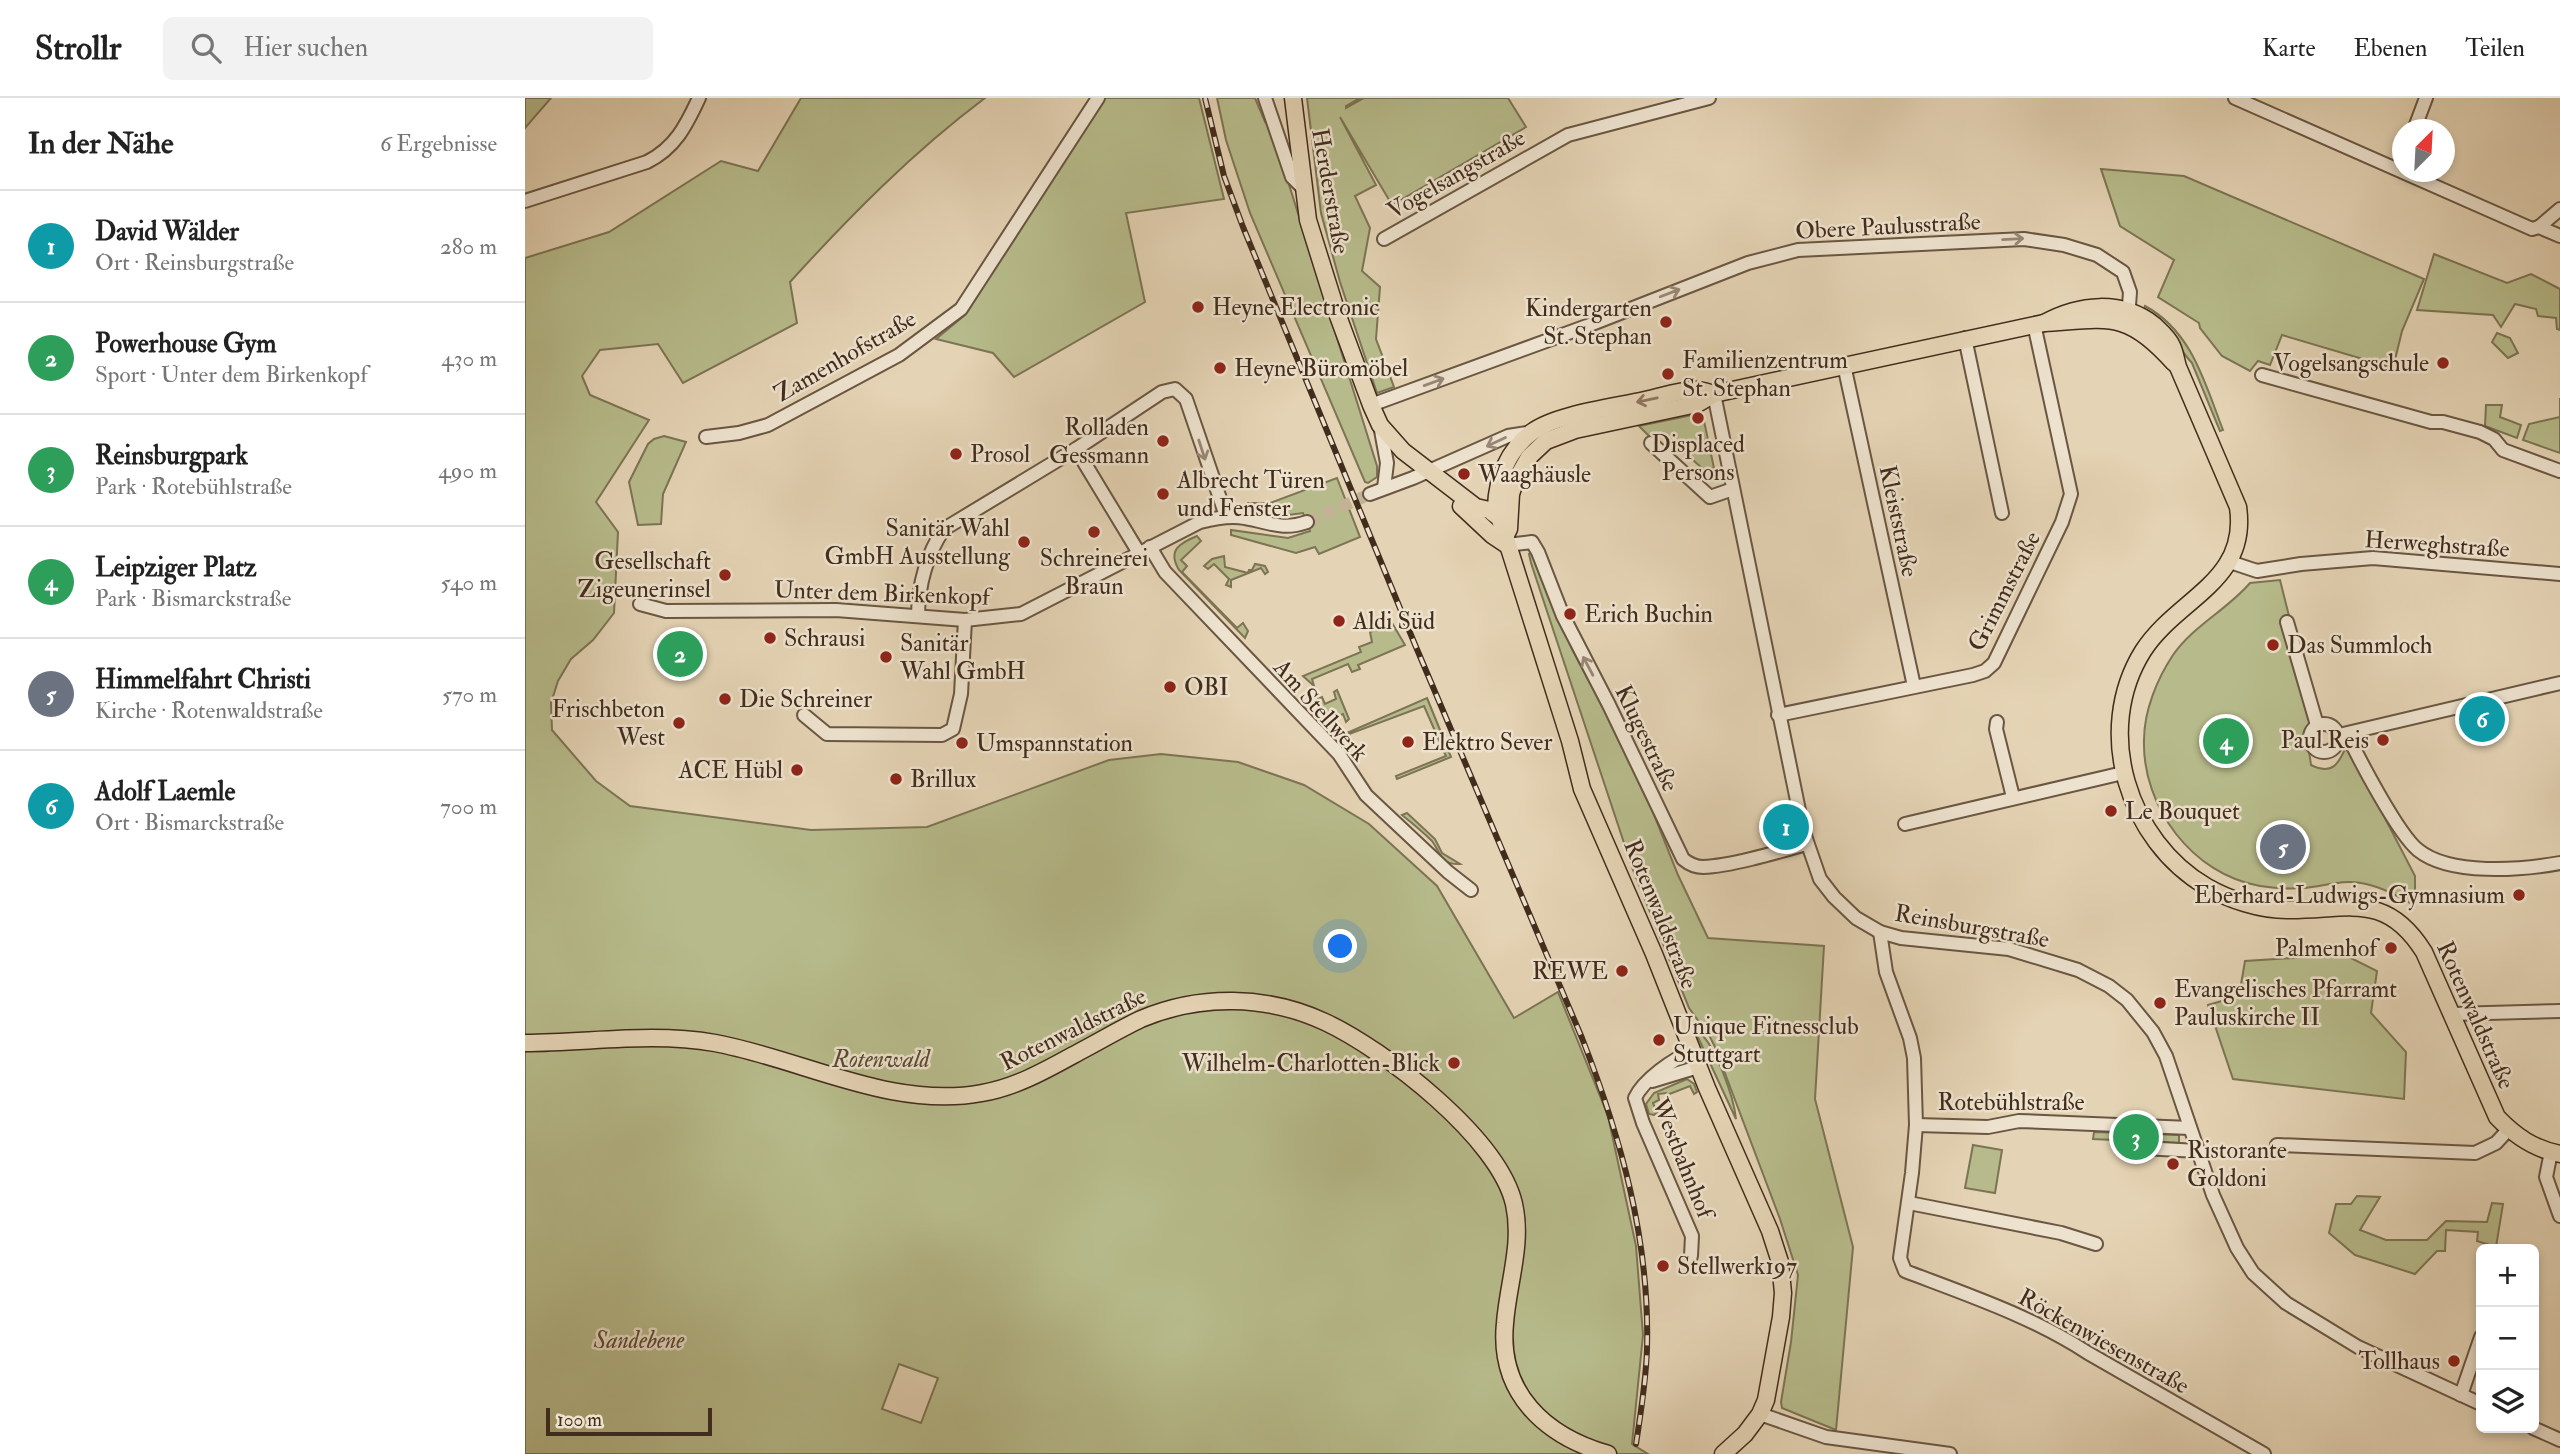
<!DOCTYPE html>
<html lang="de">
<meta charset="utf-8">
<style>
:root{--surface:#fff;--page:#f2f2f2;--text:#222;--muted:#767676;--line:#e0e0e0;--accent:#2563eb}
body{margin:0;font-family:"IM FELL Double Pica",serif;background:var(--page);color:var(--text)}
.controls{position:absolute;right:21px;bottom:21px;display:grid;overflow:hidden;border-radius:10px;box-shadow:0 4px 10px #0003}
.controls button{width:63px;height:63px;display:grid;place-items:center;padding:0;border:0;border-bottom:2px solid var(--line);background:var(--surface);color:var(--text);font:35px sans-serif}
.compass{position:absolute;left:1867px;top:21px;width:63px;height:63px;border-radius:50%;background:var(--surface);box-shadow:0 4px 10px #0003;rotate:24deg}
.scale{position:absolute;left:21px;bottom:18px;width:166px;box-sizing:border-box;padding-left:7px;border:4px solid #422c1c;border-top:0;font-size:19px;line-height:24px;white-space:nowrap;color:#422c1c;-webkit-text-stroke:5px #ede2ce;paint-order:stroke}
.you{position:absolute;left:816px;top:849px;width:24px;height:24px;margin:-18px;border:5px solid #fff;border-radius:50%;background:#1a73e8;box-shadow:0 0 0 10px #1a73e833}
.badge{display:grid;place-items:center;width:46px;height:46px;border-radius:50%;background:var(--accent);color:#fff;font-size:23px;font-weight:700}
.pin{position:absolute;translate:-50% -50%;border:4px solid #fff;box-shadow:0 2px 7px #0006}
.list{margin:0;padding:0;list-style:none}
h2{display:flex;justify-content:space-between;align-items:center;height:91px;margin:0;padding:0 28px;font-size:30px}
h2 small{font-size:23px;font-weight:400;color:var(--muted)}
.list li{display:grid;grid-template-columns:46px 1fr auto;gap:21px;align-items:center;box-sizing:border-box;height:112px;padding:0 28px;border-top:2px solid var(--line)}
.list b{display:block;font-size:26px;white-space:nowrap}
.list p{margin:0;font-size:23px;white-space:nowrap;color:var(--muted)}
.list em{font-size:23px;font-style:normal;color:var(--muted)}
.icon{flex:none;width:38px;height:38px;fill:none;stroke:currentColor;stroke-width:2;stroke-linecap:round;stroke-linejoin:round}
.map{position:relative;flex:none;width:2035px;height:1356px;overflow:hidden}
header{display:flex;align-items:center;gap:42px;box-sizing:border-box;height:98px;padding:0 35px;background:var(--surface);border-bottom:2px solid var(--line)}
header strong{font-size:33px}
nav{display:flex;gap:38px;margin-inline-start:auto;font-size:24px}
.search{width:490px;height:63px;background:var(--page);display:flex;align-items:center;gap:18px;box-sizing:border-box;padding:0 24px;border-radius:10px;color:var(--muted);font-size:26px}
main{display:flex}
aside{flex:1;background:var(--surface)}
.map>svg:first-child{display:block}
.green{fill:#b7bb8b;stroke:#7c7454;stroke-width:2;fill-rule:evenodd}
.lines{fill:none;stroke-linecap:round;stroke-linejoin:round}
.minor-tunnel{stroke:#c4b296;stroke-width:12;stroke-dasharray:12 6;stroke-linecap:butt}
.minor-casing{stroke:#6a5642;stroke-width:16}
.major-casing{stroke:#422c1c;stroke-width:19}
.minor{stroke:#ede2ce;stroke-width:12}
.major{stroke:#e4d3b4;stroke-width:16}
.rail-casing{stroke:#422c1c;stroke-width:6}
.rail{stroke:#ede2ce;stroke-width:3.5;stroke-dasharray:10;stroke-linecap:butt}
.oneway{stroke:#988775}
.oneway2{stroke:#8b7760}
.poi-dot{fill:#8f2418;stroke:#ede2ce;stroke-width:2.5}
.labels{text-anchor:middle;stroke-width:5;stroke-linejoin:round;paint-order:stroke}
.street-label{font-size:24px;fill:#422c1c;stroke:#ede2ce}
.poi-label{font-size:24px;fill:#422c1c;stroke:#ede2ce;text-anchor:start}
.park-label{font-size:24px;font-style:italic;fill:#594932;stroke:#ede2ce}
</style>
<header>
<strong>Strollr</strong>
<div class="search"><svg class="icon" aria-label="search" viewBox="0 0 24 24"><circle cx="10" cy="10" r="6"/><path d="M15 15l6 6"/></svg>Hier suchen</div>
<nav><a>Karte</a><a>Ebenen</a><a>Teilen</a></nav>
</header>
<main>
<aside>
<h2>In der Nähe<small>6 Ergebnisse</small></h2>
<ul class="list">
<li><span class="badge" style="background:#0f9aa8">1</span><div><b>David Wälder</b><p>Ort · Reinsburgstraße</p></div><em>280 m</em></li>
<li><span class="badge" style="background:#2e9e5b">2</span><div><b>Powerhouse Gym</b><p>Sport · Unter dem Birkenkopf</p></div><em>430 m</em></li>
<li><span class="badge" style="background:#2e9e5b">3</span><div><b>Reinsburgpark</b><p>Park · Rotebühlstraße</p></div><em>490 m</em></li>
<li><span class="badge" style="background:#2e9e5b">4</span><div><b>Leipziger Platz</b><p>Park · Bismarckstraße</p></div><em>540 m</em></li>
<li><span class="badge" style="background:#6b7280">5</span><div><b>Himmelfahrt Christi</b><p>Kirche · Rotenwaldstraße</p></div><em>570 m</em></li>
<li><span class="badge" style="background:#0f9aa8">6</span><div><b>Adolf Laemle</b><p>Ort · Bismarckstraße</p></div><em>700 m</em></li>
</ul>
</aside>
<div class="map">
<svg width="2035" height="1356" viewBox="0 0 2035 1356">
<rect width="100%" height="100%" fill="#e4d3b4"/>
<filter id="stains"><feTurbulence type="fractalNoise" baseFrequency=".00286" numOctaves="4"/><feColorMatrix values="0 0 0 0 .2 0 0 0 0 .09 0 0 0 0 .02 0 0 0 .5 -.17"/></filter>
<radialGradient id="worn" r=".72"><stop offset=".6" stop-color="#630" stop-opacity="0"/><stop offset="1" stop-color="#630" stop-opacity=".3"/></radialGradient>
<g class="green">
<path d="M0,0H26L0,30Z"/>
<path d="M276,0H460C388,54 325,118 265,184L272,225L158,285L133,246L75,252L57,278L65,297L124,322L71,404L93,434L89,515L68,542L46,561L33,583L26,605L27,632L71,683L105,708L286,732L402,729L584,662L636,656L713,664L779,687L844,726L912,788L989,920L1033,894L1083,1018L1111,1148L1118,1237L1107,1346L1123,1356H0V160L84,134L196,63L233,73ZM374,1266L413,1280L396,1325L357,1311Z"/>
<path d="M578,0H674L699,101L601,115L620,204L489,279L468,255L411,241L441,216Z"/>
<path d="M692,0H730L740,24L746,29L852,368V379L843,385L840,384L725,115L701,42Z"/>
<path d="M782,0H835L821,8V10L839,0H983L1001,29L867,107L815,19L851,87L830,98L845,130L837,173L855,189L851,241L869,289L852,295L815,184L796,115Z"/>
<path d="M1576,71L1659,78L1899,181L1877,233L1868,270L1757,237L1745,267L1733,263L1725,273L1697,258L1675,230L1674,225L1633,199L1649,162L1595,128Z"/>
<path d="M1909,156L1982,185L2006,176L2035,191V232L2032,231L2031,220L2013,218L2011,211L1990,206L1976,229L1968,217L1892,212Z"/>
<path d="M1620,208C1667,233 1680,286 1698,332L1695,333L1667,265C1647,244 1649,227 1619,211Z"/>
<path d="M1972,235L1985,240L1993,255L1983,260L1967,244Z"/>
<path d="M2035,300V355L1998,342L2004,326L2035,319Z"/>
<path d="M1961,307H1977L1975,319L1996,327L1992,340L1960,328Z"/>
<path d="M1172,316L1177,318L1179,323L1189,370L1179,372L1138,335L1127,341L1114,328Z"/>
<path d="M139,338L161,344L138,396L136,426L113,427L104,384L123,346L129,341Z"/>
<path d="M812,380L835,439L794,456L790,449L771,455L706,437V432L763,440L785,433L778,415L755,418L722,405H745Z"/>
<path d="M672,438L676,443L656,462L662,468L657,474L712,530L718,525L723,533L720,540L654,472C642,452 655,445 672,438Z"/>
<path d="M1007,454L1047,551L1112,674L1153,777L1183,840L1299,848L1290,1001L1328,1149L1311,1332L1257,1310L1256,1304L1266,1244L1273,1177L1255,1121L1190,949L1185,939L1164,910L1108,772L1006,465L1004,456Z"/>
<path d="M699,458L700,469L723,475L724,472H727L730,466L740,468L743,474L740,476L736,470L706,482V489L701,487L704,481L689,466L683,471L679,468L687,461Z"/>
<path d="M1755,482L1764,518L1757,522L1787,633L1783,646L1786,667C1808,678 1814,665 1822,647L1890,778V802L1885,805C1869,796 1854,788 1836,785C1817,781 1797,789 1778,790C1764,791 1748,790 1735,788C1668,777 1617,709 1619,642C1619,613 1632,581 1648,557C1669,527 1702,512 1725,485Z"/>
<path d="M867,525L880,547L833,567L835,571L827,574L823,566L787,581L789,588L778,578L836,554L834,549L847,544L845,534Z"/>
<path d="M812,592L824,621L821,624L818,616L810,619L812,627L808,629L786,604L797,599L800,606L811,601L809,594Z"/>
<path d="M902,600L926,659L872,681L871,678L921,658L899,608L824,636L827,644L820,647L815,638Z"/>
<path d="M882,715L910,741L917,755L935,766C915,767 916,755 907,743C898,734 887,725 877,717Z"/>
<path d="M1785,859H1824L1852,873L1846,915L1881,954L1879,1001L1708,981L1683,907L1714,898L1720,863Z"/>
<path d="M1174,934C1191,948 1209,1000 1211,1021L1171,935Z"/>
<path d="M1162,981L1169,986L1172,994L1169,996L1165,988L1142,997L1141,995L1133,996L1134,1002L1128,1005L1130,1010L1135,1009L1136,1011L1129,1017L1124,1016L1121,1006L1129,995Z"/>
<path d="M1569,1034L1654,1037V1045L1568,1041Z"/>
<path d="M1448,1047L1477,1052L1470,1095L1440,1090Z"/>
<path d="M1832,1098L1855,1099L1835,1132L1861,1142H1902L1921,1123L1962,1124L1967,1105L1978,1106L1971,1149L1952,1143L1953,1134L1921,1132L1920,1153H1912L1890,1176L1830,1157L1804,1135L1811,1106H1826Z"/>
</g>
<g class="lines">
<path class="minor-tunnel" d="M782,424L845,396"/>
<defs>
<g id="minor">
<path d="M740,0L767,79L778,90"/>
<path d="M1710,0L2007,131L2014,129L2035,138"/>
<path d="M1889,32L1901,0"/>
<path d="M0,103L122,64C150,50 161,28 174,0"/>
<path d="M2014,129L2035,111"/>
<path d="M859,141L1043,37L1184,0"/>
<path d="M1440,240L1477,415"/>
<path d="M1319,267L1389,588"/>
<path d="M1737,277L1906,324H1918L1955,334L1969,341L1978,352L2035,373"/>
<path d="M1189,296L1278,732L1295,781L1309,799L1331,820L1355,834L1376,840L1484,851L1553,872L1584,888L1602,902L1628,934L1641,958L1688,1097L1712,1150L1728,1175L1761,1205L1833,1249L1956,1306"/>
<path d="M846,307L1062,228L1223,165L1273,152L1499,141L1539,147L1572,157L1598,174L1605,194L1603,221"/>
<path d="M855,327L862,365L859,390"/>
<path d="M181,339L214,335L243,327L374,257L436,211L573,0"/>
<path d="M1126,345L1185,399L1208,391"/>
<path d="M551,351L614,455"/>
<path d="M845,396L888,380L983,338L1007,334"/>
<path d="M982,447L1007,444L1013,454L1038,518L1084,607L1158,761C1164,766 1170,769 1178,769C1206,768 1253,754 1281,746"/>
<path d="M625,449L640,474L814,656L841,697L923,774L946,792"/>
<path d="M1705,464L1732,473L1776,466L1848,460L2035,476"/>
<path d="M115,506L141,513L311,512L440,522L496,516L675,424C690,420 705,417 720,420C745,424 756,433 782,424"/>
<path d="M393,518C393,488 402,455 419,431L551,351L637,294L650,291L661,301L701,418"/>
<path d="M1762,524L1792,627"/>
<path d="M279,617L302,636L417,637L428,631L436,596L440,522"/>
<path d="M1253,617L1448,577L1460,573L1469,565L1537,424L1546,396L1509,226"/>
<path d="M1472,624L1471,631L1488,699"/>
<circle cx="1799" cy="640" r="14"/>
<path d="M1822,636C1834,661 1873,736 1893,752C1925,778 1996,772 2035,765"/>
<path d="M1814,637L2035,585"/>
<path d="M1380,726L1598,675"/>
<path d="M1355,834L1361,874L1385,940L1389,960L1391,1027L1387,1075L1375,1160L1380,1173C1443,1197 1506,1218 1563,1255L1739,1356"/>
<path d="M1927,916L2035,913"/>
<path d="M1127,983L1173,969"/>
<path d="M1391,1027L1463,1029L1494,1023L1665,1030"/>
<path d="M1752,1047L1950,1055L1971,1045L1983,1032"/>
<path d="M1599,1049L1673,1053"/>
<path d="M2026,1054L2021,1079L2035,1118"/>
<path d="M1384,1105L1536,1135L1571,1146"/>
<path d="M1166,1158L1167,1138L1118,1025L1110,1000C1118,982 1149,960 1167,954"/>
<path d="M1936,1297L1956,1239"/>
<path d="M1235,1316L1301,1339L1425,1356"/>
<path d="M2008,1330L2035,1342"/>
</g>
<g id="major">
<path d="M768,0L783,122L813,218L846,307L855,327L878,353L951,409L964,412L972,418"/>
<path d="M1519,225C1554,206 1596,201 1629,227C1635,233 1643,239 1647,248C1650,254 1651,262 1653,269L1713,409C1724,484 1652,500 1618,553C1568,633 1603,743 1682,789C1705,802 1735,812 1762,812C1822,813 1860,792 1899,854L1972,1019C1990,1038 2009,1051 2035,1056"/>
<path d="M1189,296C1182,294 1174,291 1167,292C1152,293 1135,299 1120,302C1090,309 1031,316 1007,334C983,352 972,380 971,409L1045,643L1057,691L1129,856L1182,990L1245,1133L1255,1164L1258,1195L1256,1219L1241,1302L1235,1316L1220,1336L1198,1356"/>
<path d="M936,408L967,437L982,447"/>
<path d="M980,439L984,431L986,396L990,384L1004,359L1021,343L1050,332L1172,306L1189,296L1519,225C1584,221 1602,212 1649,265"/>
<path d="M0,945C64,945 126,934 190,945C277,961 367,1012 457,995C492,989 523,971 554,954C575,943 595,931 616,921C675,896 742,897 800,924C860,952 974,1040 989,1106C998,1146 983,1185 980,1225C973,1295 1020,1338 1083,1356"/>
</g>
</defs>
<use href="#minor" class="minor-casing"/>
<use href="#major" class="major-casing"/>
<use href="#minor" class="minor"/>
<use href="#major" class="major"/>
<defs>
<path id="rail" d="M680,0L699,78L718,129L891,549L1057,940C1096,1040 1125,1142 1122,1251C1121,1283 1116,1314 1111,1346"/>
</defs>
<use href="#rail" class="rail-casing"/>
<use href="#rail" class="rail"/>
</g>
<defs><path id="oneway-shaft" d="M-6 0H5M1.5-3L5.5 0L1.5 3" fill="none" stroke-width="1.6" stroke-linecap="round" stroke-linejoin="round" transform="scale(1.75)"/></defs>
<g class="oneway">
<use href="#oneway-shaft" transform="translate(1488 141) rotate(-3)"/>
<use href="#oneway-shaft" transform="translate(1145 195) rotate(-21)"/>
<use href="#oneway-shaft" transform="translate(909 284) rotate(-20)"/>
<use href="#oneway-shaft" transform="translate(971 344) rotate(155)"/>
<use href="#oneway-shaft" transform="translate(677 352) rotate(72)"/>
<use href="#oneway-shaft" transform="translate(1063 568) rotate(-118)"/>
</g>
<use class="oneway2" href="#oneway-shaft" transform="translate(1122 302) rotate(168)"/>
<g class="poi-dot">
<circle cx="673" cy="209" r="7"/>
<circle cx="1141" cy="224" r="7"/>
<circle cx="1918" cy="265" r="7"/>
<circle cx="695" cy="270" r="7"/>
<circle cx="1143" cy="276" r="7"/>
<circle cx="1173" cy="320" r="7"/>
<circle cx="638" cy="343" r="7"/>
<circle cx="431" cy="356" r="7"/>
<circle cx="939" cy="376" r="7"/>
<circle cx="638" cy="396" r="7"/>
<circle cx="569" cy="434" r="7"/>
<circle cx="499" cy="444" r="7"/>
<circle cx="200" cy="477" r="7"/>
<circle cx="1045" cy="516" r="7"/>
<circle cx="814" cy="523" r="7"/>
<circle cx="245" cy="540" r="7"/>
<circle cx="1748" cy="547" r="7"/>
<circle cx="361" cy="559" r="7"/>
<circle cx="645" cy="589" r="7"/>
<circle cx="200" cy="601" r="7"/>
<circle cx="154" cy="625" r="7"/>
<circle cx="1858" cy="642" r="7"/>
<circle cx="883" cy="644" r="7"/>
<circle cx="437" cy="645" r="7"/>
<circle cx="272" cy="672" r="7"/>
<circle cx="371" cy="681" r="7"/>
<circle cx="1586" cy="713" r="7"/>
<circle cx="1994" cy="797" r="7"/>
<circle cx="1866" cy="850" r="7"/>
<circle cx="1097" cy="873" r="7"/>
<circle cx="1635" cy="905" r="7"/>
<circle cx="1134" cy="942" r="7"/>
<circle cx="929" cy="965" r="7"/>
<circle cx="1648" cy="1066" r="7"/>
<circle cx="1138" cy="1168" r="7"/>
<circle cx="1929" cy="1263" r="7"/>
</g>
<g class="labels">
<g class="street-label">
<text transform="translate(931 76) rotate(-30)" y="8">Vogelsangstraße</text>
<text transform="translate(806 93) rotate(80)" y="8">Herderstraße</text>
<text transform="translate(1363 128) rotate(-3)" y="8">Obere Paulusstraße</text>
<text transform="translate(320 258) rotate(-30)" y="8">Zamenhofstraße</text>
<text transform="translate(1374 423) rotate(78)" y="8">Kleiststraße</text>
<text transform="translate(1912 446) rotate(4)" y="8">Herweghstraße</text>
<text transform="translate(1479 493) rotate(-63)" y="8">Grimmstraße</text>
<text transform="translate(357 495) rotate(2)" y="8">Unter dem Birkenkopf</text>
<text transform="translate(796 612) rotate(48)" y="8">Am Stellwerk</text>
<text transform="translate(1122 640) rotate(64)" y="8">Klugestraße</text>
<text transform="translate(1136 816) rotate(68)" y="8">Rotenwaldstraße</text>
<text transform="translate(1447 828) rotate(10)" y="8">Reinsburgstraße</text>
<text transform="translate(1951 917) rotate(66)" y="8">Rotenwaldstraße</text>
<text transform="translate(548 931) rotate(-26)" y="8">Rotenwaldstraße</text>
<text x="1486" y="1012">Rotebühlstraße</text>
<text transform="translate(1158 1060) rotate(68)" y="8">Westbahnhof</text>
<text transform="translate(1579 1243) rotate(29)" y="8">Röckenwiesenstraße</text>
</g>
<g class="poi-label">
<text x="687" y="217">Heyne Electronic</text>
<text x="1127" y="218" text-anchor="end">Kindergarten<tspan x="1127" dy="28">St. Stephan</tspan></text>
<text x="1157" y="270">Familienzentrum<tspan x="1157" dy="28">St. Stephan</tspan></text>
<text x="1904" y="273" text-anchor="end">Vogelsangschule</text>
<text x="709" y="278">Heyne Büromöbel</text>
<text x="624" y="337" text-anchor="end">Rolladen<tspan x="624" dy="28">Gessmann</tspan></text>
<text x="1173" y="354" text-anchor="middle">Displaced<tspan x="1173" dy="28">Persons</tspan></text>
<text x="445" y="364">Prosol</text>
<text x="953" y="384">Waaghäusle</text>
<text x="652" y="390">Albrecht Türen<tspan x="652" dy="28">und Fenster</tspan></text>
<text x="485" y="438" text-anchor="end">Sanitär Wahl<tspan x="485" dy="28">GmbH Ausstellung</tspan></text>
<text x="569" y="468" text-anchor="middle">Schreinerei<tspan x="569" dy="28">Braun</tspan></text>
<text x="186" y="471" text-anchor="end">Gesellschaft<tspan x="186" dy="28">Zigeunerinsel</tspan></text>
<text x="1059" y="524">Erich Buchin</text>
<text x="828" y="531">Aldi Süd</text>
<text x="259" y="548">Schrausi</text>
<text x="375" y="553">Sanitär<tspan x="375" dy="28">Wahl GmbH</tspan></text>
<text x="1762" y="555">Das Summloch</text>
<text x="659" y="597">OBI</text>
<text x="214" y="609">Die Schreiner</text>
<text x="140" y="619" text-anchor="end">Frischbeton<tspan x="140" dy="28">West</tspan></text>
<text x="1844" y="650" text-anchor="end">Paul Reis</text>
<text x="897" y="652">Elektro Sever</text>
<text x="451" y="653">Umspannstation</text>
<text x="258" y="680" text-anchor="end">ACE Hübl</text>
<text x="385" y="689">Brillux</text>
<text x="1600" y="721">Le Bouquet</text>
<text x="1980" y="805" text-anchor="end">Eberhard-Ludwigs-Gymnasium</text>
<text x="1852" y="858" text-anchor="end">Palmenhof</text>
<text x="1083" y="881" text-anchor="end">REWE</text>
<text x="1649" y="899">Evangelisches Pfarramt<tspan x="1649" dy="28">Pauluskirche II</tspan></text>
<text x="1148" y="936">Unique Fitnessclub<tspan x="1148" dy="28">Stuttgart</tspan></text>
<text x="915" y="973" text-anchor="end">Wilhelm-Charlotten-Blick</text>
<text x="1662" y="1060">Ristorante<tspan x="1662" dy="28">Goldoni</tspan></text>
<text x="1152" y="1176">Stellwerk197</text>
<text x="1915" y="1271" text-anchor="end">Tollhaus</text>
</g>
<g class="park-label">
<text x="356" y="969">Rotenwald</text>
<text x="114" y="1250">Sandebene</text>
</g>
</g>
<rect width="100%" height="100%" filter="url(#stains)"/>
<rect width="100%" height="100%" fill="url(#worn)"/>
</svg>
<div class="controls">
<button>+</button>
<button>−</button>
<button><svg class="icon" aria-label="layers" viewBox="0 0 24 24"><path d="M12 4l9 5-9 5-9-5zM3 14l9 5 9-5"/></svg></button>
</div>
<svg class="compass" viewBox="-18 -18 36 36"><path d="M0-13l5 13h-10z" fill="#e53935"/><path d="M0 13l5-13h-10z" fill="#767676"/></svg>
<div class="scale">100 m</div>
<div class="you"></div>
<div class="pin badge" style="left:1261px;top:729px;background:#0f9aa8">1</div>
<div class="pin badge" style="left:155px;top:556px;background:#2e9e5b">2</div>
<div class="pin badge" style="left:1611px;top:1039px;background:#2e9e5b">3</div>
<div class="pin badge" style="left:1701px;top:643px;background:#2e9e5b">4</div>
<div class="pin badge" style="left:1758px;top:749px;background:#6b7280">5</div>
<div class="pin badge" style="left:1957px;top:621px;background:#0f9aa8">6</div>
</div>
</main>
